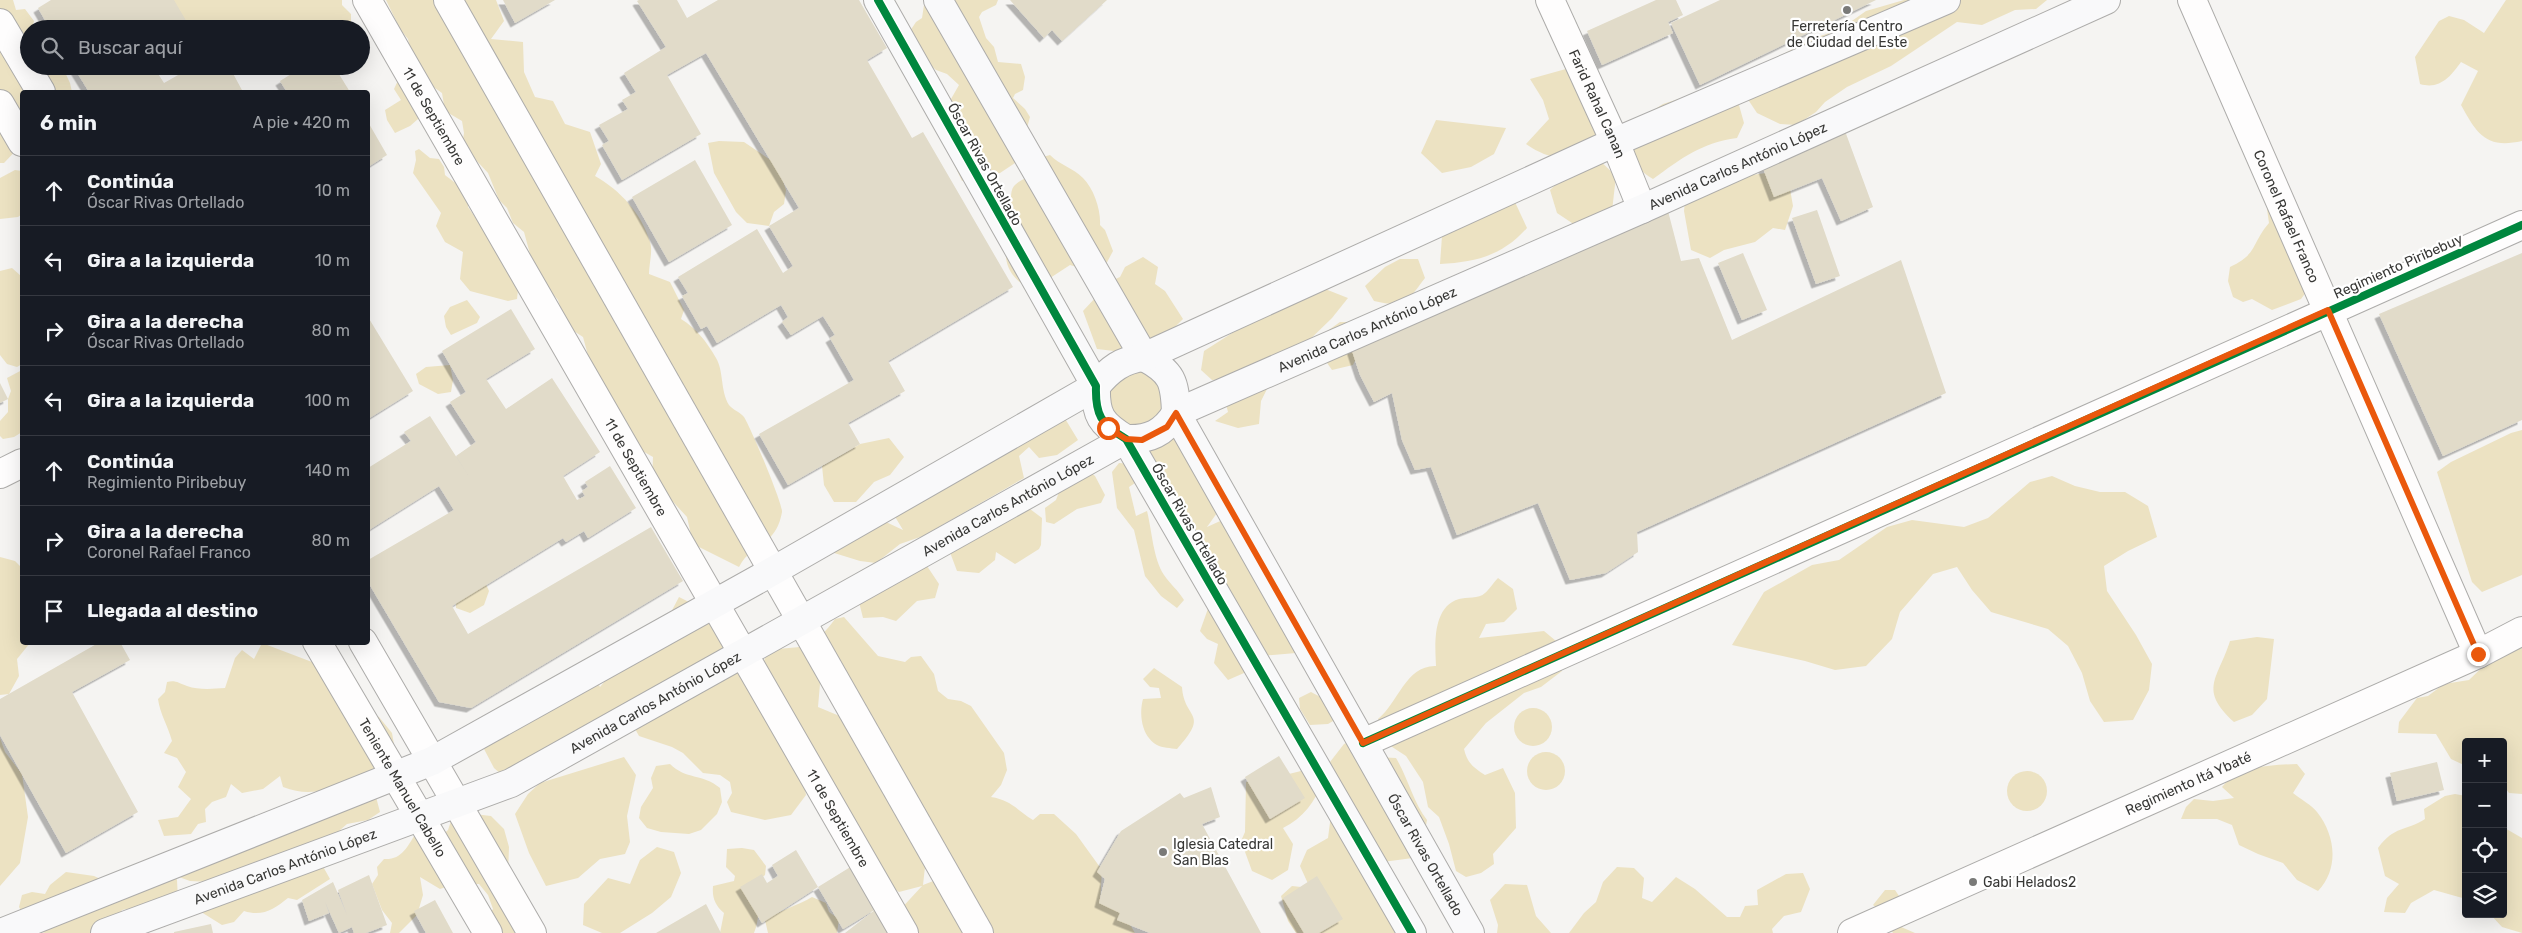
<!DOCTYPE html>
<html lang="es">
<meta charset="utf-8">
<style>
:root{--surface:#171b24;--page:#242831;--text:#f1f3f6;--muted:#9ea1a6;--line:#363941}
body{margin:0;font-family:Rubik,sans-serif;background:var(--page);color:var(--text)}
.controls{position:absolute;right:15px;bottom:15px;display:grid;overflow:hidden;border-radius:5px;box-shadow:0 5px 20px #0002}
.controls button{width:45px;height:45px;display:grid;place-items:center;padding:0;border:0;border-bottom:1px solid var(--line);background:var(--surface);color:var(--text);font:25px sans-serif}
.stop{position:absolute;width:15px;height:15px;margin:-11px;border:4px solid #ea580c;border-radius:50%;background:#fff}
.stop.end{background:#ea580c;border-color:#fff;box-shadow:0 1px 5px #0008}
.list{margin:0;padding:0;list-style:none}
h2{display:flex;justify-content:space-between;align-items:center;height:65px;margin:0;padding:0 20px;font-size:21px}
h2 small{font-size:16px;font-weight:400;color:var(--muted)}
.list li{display:grid;grid-template-columns:32px 1fr auto;gap:15px;align-items:center;box-sizing:border-box;height:70px;padding:0 20px;border-top:1px solid var(--line)}
.list b{display:block;font-size:19px;white-space:nowrap}
.list p{margin:0;font-size:16px;white-space:nowrap;color:var(--muted)}
.list em{font-size:16px;font-style:normal;color:var(--muted)}
.icon{flex:none;width:28px;height:28px;fill:none;stroke:currentColor;stroke-width:2;stroke-linecap:round;stroke-linejoin:round}
.map{position:relative;flex:none;width:2522px;height:933px;overflow:hidden}
.search{position:absolute;background:var(--surface);box-shadow:0 5px 20px #0002;left:20px;top:20px;width:350px;height:55px;display:flex;align-items:center;gap:12px;box-sizing:border-box;padding:0 18px;border-radius:28px;color:var(--muted);font-size:19px}
.panel{position:absolute;background:var(--surface);box-shadow:0 5px 20px #0002;left:20px;top:90px;width:350px;height:555px;border-radius:5px}
.map>svg:first-child{display:block}
.green{fill:#ece2c2;fill-rule:evenodd}
.building{fill:#e1dbc9;filter:url(#shadow)}
.lines{fill:none;stroke-linecap:round;stroke-linejoin:round}
.street-casing{stroke:#adacaa;stroke-width:30}
.secondary-casing{stroke:#adacaa;stroke-width:30}
.street{stroke:#fefdfd;stroke-width:28}
.secondary{stroke:#f9f9fa;stroke-width:28}
.cycleway-casing{stroke:#fff;stroke-width:11}
.cycleway{stroke:#00873e;stroke-width:8}
.route{stroke:#ea580c;stroke-width:6}
.poi-dot{fill:#7a7a78;stroke:#fff;stroke-width:2}
.labels{text-anchor:middle;stroke-width:4.5;stroke-linejoin:round;paint-order:stroke}
.poi-label{font-size:14px;fill:#383836;stroke:#fff;text-anchor:start}
.street-label{font-size:14px;fill:#383836;stroke:#fff}
</style>
<div class="map">
<svg width="2522" height="933" viewBox="0 0 2522 933">
<defs>
<filter id="shadow"><feDropShadow dx="-4.5" dy="4.5" stdDeviation="0" flood-color="#0004"/></filter>
</defs>
<rect width="100%" height="100%" fill="#f5f4f2"/>
<g class="green">
<path d="M0,0H13L16,10L25,9L34,21L32,29H29V66H62L70,83L72,92H22V144L4,163H0Z"/>
<path d="M171,0H342V5L351,14V29H184Z"/>
<path d="M386,0H496L504,21L491,39L523,42L524,72L535,97L553,101L565,124L590,132L601,164L595,176C620,190 642,214 650,242C653,251 649,264 649,274L670,282L684,310L681,319C697,329 706,341 716,358C724,371 720,390 729,405C733,410 740,412 744,417C750,426 783,504 782,512C776,547 752,542 739,567L693,544L687,517L652,479L653,457L639,449L617,432L618,408L589,359L583,337L566,326L558,300L542,281L530,254L524,232L513,223L507,208L499,200L488,173L462,145L464,133L462,121L445,111L442,93L415,74L408,39L400,29Z"/>
<path d="M930,0H998L996,5L982,12L979,17L986,38L994,47L998,62L1021,64L1025,77L1023,90L1015,94L1013,98L1025,109L1030,117L1018,161L1000,173L962,181L945,145L946,103L951,99L959,85L947,74L936,70L926,61L910,31L916,22L922,18L924,5Z"/>
<path d="M1904,0H2047L2036,9L2015,10L1982,25L1957,22L1891,66L1847,87L1825,102L1816,112L1796,125L1780,124L1757,113L1747,98L1749,71L1817,37L1839,30L1866,11Z"/>
<path d="M2506,0H2522V141C2486,149 2477,134 2461,105L2478,71L2461,62C2451,76 2440,90 2420,84L2415,57L2439,21L2449,16L2464,20L2484,33Z"/>
<path d="M1573,67L1603,139C1572,157 1558,166 1526,144L1549,119L1543,100L1530,79Z"/>
<path d="M401,74L426,112L410,126L395,133L387,120L385,110L401,100L394,89Z"/>
<path d="M1718,86L1739,105L1744,123L1737,138C1701,143 1682,158 1653,179C1628,164 1632,151 1630,125L1663,104Z"/>
<path d="M1436,120L1506,128L1494,154L1471,167L1442,173L1421,153Z"/>
<path d="M719,141L744,142L772,161L782,178L786,190L784,204L774,212L769,226L747,223L736,212L714,173L708,143Z"/>
<path d="M419,149L430,158L439,159L444,167L445,175C457,185 470,190 468,207L519,281L517,299L508,301L470,291L460,279L463,252L445,242L436,226L441,213L413,173L416,160L415,151Z"/>
<path d="M1050,155C1060,165 1073,168 1083,178C1094,189 1101,210 1100,225L1105,230L1113,251L1104,268H1080L1070,265L1044,282L1029,288C995,270 1007,242 1011,212C1012,205 1009,192 1014,186C1017,182 1023,180 1027,177C1033,173 1036,164 1039,158Z"/>
<path d="M1597,158L1616,176L1612,211L1575,225L1557,213L1550,190L1570,171Z"/>
<path d="M15,170L22,171V214L18,217L0,219V178Z"/>
<path d="M1772,172L1789,183L1793,206L1785,230L1773,228L1755,242L1724,250L1710,258L1691,250L1684,211L1685,201L1752,175Z"/>
<path d="M1514,200L1527,228C1502,256 1476,262 1440,264L1442,236Z"/>
<path d="M2292,202C2308,217 2310,244 2323,263L2320,273L2301,299L2272,310L2252,299L2243,302L2233,297L2228,281L2230,267C2258,254 2251,244 2269,223L2267,209L2272,204Z"/>
<path d="M1143,257L1158,267L1155,284L1165,291L1183,319L1167,335L1121,355L1114,351L1097,349L1083,311L1111,281L1120,277L1125,267Z"/>
<path d="M1400,259H1418L1425,278C1406,303 1406,308 1374,301L1365,286L1385,267Z"/>
<path d="M12,268L21,276L22,364L17,367L7,364L0,355V271Z"/>
<path d="M1320,287L1348,298L1332,318L1297,352L1239,378L1212,380L1201,370L1204,351L1254,319Z"/>
<path d="M467,300L480,317L477,323L451,335L446,327L444,316L450,307Z"/>
<path d="M1340,322H1359L1360,350L1353,365L1332,370L1318,350L1323,334Z"/>
<path d="M450,365L453,380L451,392L438,394L419,384L416,374L426,367Z"/>
<path d="M1127,368L1156,373L1167,409L1143,430L1115,422L1103,390Z"/>
<path d="M22,370V432L14,437L3,439L0,436V421L8,412V399L11,391L7,378Z"/>
<path d="M1268,387L1261,401L1259,424L1238,428L1215,421L1228,412L1225,400Z"/>
<path d="M1058,407L1078,440L1057,455L1039,458L1029,447L1019,456L1024,478L923,536L900,544L876,563L860,561L831,552L871,515L903,530L888,505Z"/>
<path d="M2522,430V575L2482,592L2472,582L2437,472L2451,462L2511,433Z"/>
<path d="M1170,436L1181,443L1222,506L1207,527L1229,517L1296,653L1260,656L1215,577L1220,568L1207,547L1197,540L1147,459L1150,448Z"/>
<path d="M889,438L904,457L890,475L874,482L856,502H834L824,485L822,466L860,444Z"/>
<path d="M1119,463L1131,464L1138,481L1129,487L1136,516L1147,511C1152,531 1153,558 1164,575C1170,584 1178,590 1184,600L1177,608L1161,596L1145,576L1134,530L1117,508L1112,472Z"/>
<path d="M1079,464L1095,476L1105,495L1101,503L1077,509L1054,524L1046,522L1045,508L1056,500L1067,471Z"/>
<path d="M2052,476L2075,486L2100,492H2125L2148,506L2157,537L2128,551L2104,566L2107,591L2136,635L2152,664L2149,690L2133,720L2104,722L2090,701L2082,673L2068,646L2048,629L1991,612L1972,590L1957,567L1933,574L1900,612L1892,639L1866,666L1835,670L1805,661L1732,645L1764,592L1812,565L1839,560L1887,527L1912,520L1964,527L1988,518L2030,482Z"/>
<path d="M1026,506L1042,518L1041,545L1039,549L1015,564L996,552L995,560L979,573L957,571L948,547Z"/>
<path d="M0,557L15,561L22,568V642L30,643L17,659L19,676L9,694L0,695Z"/>
<path d="M917,557L927,566L939,584L935,598L917,601L896,621L883,617L863,618L859,602Z"/>
<path d="M1498,578L1513,589L1517,609L1504,622L1486,624L1479,638L1544,631L1556,641L1562,671L1541,687L1524,693L1486,723L1464,749C1467,763 1474,768 1485,775L1503,768L1515,793L1516,828L1493,854L1494,864L1481,873L1466,877L1456,871L1449,844L1439,817L1428,807L1423,782L1406,756L1383,741L1378,719C1398,703 1406,665 1436,666C1435,645 1432,607 1459,599C1466,597 1479,599 1485,593C1489,590 1493,583 1498,578Z"/>
<path d="M485,582L489,591L484,605L470,613L456,608V598Z"/>
<path d="M1214,592L1251,657L1244,673L1228,680L1214,663L1218,644L1207,639L1200,631Z"/>
<path d="M679,597L703,609L803,776L806,795L791,815L765,820L731,812L727,802L732,793L730,782L720,775L703,773L683,753L672,747L639,736L634,727L511,783L494,768L484,749L502,721L537,702L559,707V689L592,671L600,687L631,649L660,633Z"/>
<path d="M844,617L878,656L905,662L911,657L921,656L934,674L938,691L948,699L961,701L971,706L1004,753L1007,770L1001,785L991,797C1011,800 1017,810 1033,820L1040,814H1054L1076,834L1102,870L1100,902C1118,909 1126,916 1135,933H982L926,858L923,885L941,878L972,933H885L886,925L922,886L899,892L888,884L765,693C765,684 762,670 764,661C769,645 790,650 802,646C817,642 826,631 835,619ZM822,661L842,717L818,707Z"/>
<path d="M2257,637L2274,639L2267,699L2252,715L2234,722C2198,689 2218,679 2230,641Z"/>
<path d="M262,643L312,662L339,695L379,717L392,733L395,750L376,797L380,812L368,820L347,824L315,852L330,879L297,900L288,898C274,909 263,917 244,911L234,922L222,925L198,910L209,882L190,881L176,876L326,790C310,793 299,793 283,787L280,776L263,789L242,793L231,784L226,797L212,802L205,809L206,822L198,824L191,834L164,836L158,820L178,817L191,799L178,787L186,772L177,758L164,753L172,741C168,726 160,714 158,699L165,692L167,682C176,680 178,683 187,686C198,690 212,689 225,688L235,658L242,650L254,659Z"/>
<path d="M2522,646V794L2509,793L2503,785V742H2466V766L2451,759L2436,734L2398,733L2399,722L2417,698L2428,696L2444,684L2469,680L2492,658Z"/>
<path d="M1154,668L1182,687C1184,720 1211,712 1177,749C1171,748 1162,748 1157,745C1141,736 1139,713 1143,699L1161,698L1159,688L1150,687L1143,679Z"/>
<path d="M1311,692L1328,701L1340,717L1328,724L1310,725L1300,709L1299,698Z"/>
<circle cx="1533" cy="727" r="19"/>
<path d="M0,738L5,752L22,774L28,817L20,863L0,886Z"/>
<path d="M1353,740L1376,757L1396,758C1408,778 1413,802 1427,820L1420,857L1383,862L1409,933H1296L1288,921L1281,896L1292,886L1310,888L1300,866L1307,850L1328,838L1336,776L1330,762L1344,744Z"/>
<circle cx="1546" cy="771" r="19"/>
<path d="M624,757L636,775L627,816L630,842L625,854L600,859L578,878L546,886L529,853L515,814L528,794L540,783Z"/>
<path d="M670,764C686,780 702,773 720,788L722,802L717,814L701,830L689,834L661,832L647,828L639,818L641,807L653,788L651,778L656,766Z"/>
<path d="M2297,764L2305,774L2293,793C2300,799 2312,805 2317,812C2336,836 2339,869 2318,891L2297,880L2283,863L2258,854L2239,845L2232,825L2217,819H2181L2186,807L2194,799L2213,801L2234,798L2222,787C2240,766 2270,765 2297,764Z"/>
<path d="M1303,770L1323,781C1315,802 1303,818 1283,828L1293,844L1288,870L1272,880L1252,871L1241,841L1245,832L1246,782C1265,774 1285,777 1303,770Z"/>
<circle cx="2027" cy="791" r="20"/>
<path d="M2455,794L2466,796L2463,812L2466,824V899L2434,890L2411,903L2405,913L2384,912L2387,898L2399,884L2385,876L2378,848C2395,825 2405,832 2425,819L2424,809L2445,796Z"/>
<path d="M474,814L491,816L504,829L509,847L508,874L542,933H486L480,926L493,909L488,895L479,884H455L440,889L420,877L423,895L417,915L399,933H390L392,923L382,910L372,884L378,875L377,867L384,859C402,860 407,847 416,833L439,838L448,830L453,815Z"/>
<path d="M2503,827L2522,838V933L2502,927L2490,914H2503Z"/>
<path d="M657,847L674,852L681,873L671,897L652,913L620,933H602L583,925L584,904L608,878L630,884L640,860Z"/>
<path d="M742,848L754,850L766,866L765,875L755,883C758,900 761,916 754,933H720L724,913C715,905 712,898 713,886L734,881L735,876L726,867L727,849Z"/>
<path d="M170,867L177,880L178,899L122,910L113,933H45L32,929L19,907L22,895L32,892L45,894L50,885L66,872L94,876L109,883Z"/>
<path d="M1617,867L1634,868L1644,878L1642,898L1652,902L1676,877L1695,889L1727,917H1740L1745,906L1758,905L1757,890L1786,874L1803,873L1810,889L1801,912L1784,916L1772,929L1773,933H1569L1584,913L1596,902L1603,882Z"/>
<path d="M1505,884L1527,885L1536,916L1551,933H1497L1498,925L1490,900Z"/>
<path d="M1885,890H1895L1901,899L1899,926L1915,933H1893L1877,908L1873,905Z"/>
<path d="M812,897L826,903L829,912L839,919L837,933H768L765,920C780,910 797,906 812,897Z"/>
</g>
<g class="building">
<path d="M51,0H174L191,29H50L38,8Z"/>
<path d="M503,0H555L515,23Z"/>
<path d="M639,0H677L687,18L718,0H859L887,48L867,60L912,138L923,132L1013,287L888,361L905,391L848,423L860,444L788,485L759,434L854,380L830,338L835,335L823,316L791,335L782,322L788,317L781,305L717,343L707,326L701,329L682,296L688,293L678,277L757,229L783,273L793,266L769,226L799,208L706,53L667,75L701,134L622,180L602,145L609,141L599,125L628,109L622,100L636,92L624,73L666,47L637,1Z"/>
<path d="M1010,0H1107L1062,41L1052,30L1044,38Z"/>
<path d="M1656,0H1676L1683,15L1668,22L1673,33L1602,65L1587,31Z"/>
<path d="M1720,0H1876L1700,85L1671,23Z"/>
<path d="M73,66H153L164,83L194,66H229L243,92H89Z"/>
<path d="M304,66H334L350,92H287L280,81Z"/>
<path d="M368,122L387,155L368,167Z"/>
<path d="M1845,131L1873,207L1841,221L1822,178L1774,197L1761,163Z"/>
<path d="M695,160L732,225L669,262L632,197Z"/>
<path d="M1817,210L1840,276L1816,284L1792,218Z"/>
<path d="M1668,211L1681,261L1699,258L1732,340L1901,260L1946,393L1637,532L1638,552L1606,573L1570,580L1538,503L1457,535L1431,467L1415,470L1402,440L1392,393L1374,402L1360,375L1350,345Z"/>
<path d="M1743,253L1767,310L1742,320L1718,263Z"/>
<path d="M2522,253V420L2443,456L2379,314Z"/>
<path d="M511,309L535,349L486,379L506,409L552,378L600,452L563,476L577,500L585,496L582,491L588,487L585,482L610,466L636,508L588,538L584,531L566,542L563,538L452,606L468,634L651,527L683,581L471,708L439,702L368,582V560L454,510L439,486L369,530L368,468L411,441L404,432L430,416L468,475L456,456L476,442L450,402L466,392L442,351Z"/>
<path d="M368,317L413,391L368,419Z"/>
<path d="M0,383L8,399L0,403Z"/>
<path d="M100,642H120L130,660L72,692L138,812L66,853L0,735V699Z"/>
<path d="M1279,756L1305,798L1270,819L1245,777Z"/>
<path d="M2437,762L2444,790L2397,801L2390,773Z"/>
<path d="M1211,787L1220,817L1202,824L1261,933H1150L1117,920L1120,913L1099,903L1105,879L1097,872L1121,831L1180,793L1184,798Z"/>
<path d="M796,850L818,887L762,923L740,887L762,874L767,883L778,876L772,865Z"/>
<path d="M852,866L889,933H845L876,909L843,929L818,887Z"/>
<path d="M369,875L387,925L366,933H354L352,927L339,933L325,902L329,913L309,921L302,900L333,882L347,915L338,890Z"/>
<path d="M1317,876L1343,919L1319,933H1304L1283,898Z"/>
<path d="M435,900L453,933H426L414,911Z"/>
<path d="M706,904L721,933H656Z"/>
<path d="M211,924L213,933H174V932Z"/>
</g>
<g class="lines">
<defs>
<g id="street">
<path id="s1" d="M367,0L904,933"/>
<path d="M448,0L979,933"/>
<path id="s2" d="M1550,0L1615,142L1642,209"/>
<path id="s3" d="M2192,0L2478,654"/>
<path d="M0,23L41,92"/>
<path d="M0,104L22,142"/>
<path d="M0,474L22,463"/>
<path id="s4" d="M317,642L488,933"/>
<path d="M363,642L532,933"/>
<path d="M1363,743L2522,225"/>
<path id="s5" d="M1852,933L2478,654L2522,631"/>
</g>
<g id="secondary">
<path d="M878,0L1096,386C1095,415 1101,424 1126,439L1412,933"/>
<path id="s6" d="M938,0L1144,357C1172,372 1175,381 1176,413L1470,933"/>
<path d="M1,933L432,761L773,571L1096,386C1110,369 1122,360 1144,357L1615,142L1946,0"/>
<path id="s7" d="M105,933L511,783L1126,439C1149,440 1164,433 1176,413L1642,209L2106,0"/>
</g>
</defs>
<use href="#street" class="street-casing"/>
<use href="#secondary" class="secondary-casing"/>
<use href="#street" class="street"/>
<use href="#secondary" class="secondary"/>
<defs>
<g id="cycleway">
<path d="M878,0L1096,386C1095,415 1101,424 1126,439L1412,933"/>
<path d="M1363,743L2522,225"/>
</g>
</defs>
<use href="#cycleway" class="cycleway-casing"/>
<use href="#cycleway" class="cycleway"/>
</g>
<g class="lines">
<path class="route" d="M1108,428L1126,439L1142,440L1167,427L1176,413L1363,743L2328,310L2478,654"/>
</g>
<g class="poi-dot">
<circle cx="1847" cy="10" r="5"/>
<circle cx="1163" cy="852" r="5"/>
<circle cx="1973" cy="882" r="5"/>
</g>
<g class="labels">
<g class="poi-label">
<text x="1847" y="31" text-anchor="middle">Ferretería Centro<tspan x="1847" dy="16">de Ciudad del Este</tspan></text>
<text x="1173" y="849">Iglesia Catedral<tspan x="1173" dy="16">San Blas</tspan></text>
<text x="1983" y="887">Gabi Helados2</text>
</g>
<g class="street-label">
<text dy="5" stroke="none"><textPath href="#s2" startOffset="114">Farid Rahal Canan</textPath></text>
<text dy="5" stroke="none"><textPath href="#s1" startOffset="134">11 de Septiembre</textPath></text>
<text transform="translate(985 164) rotate(61)" y="5">Óscar Rivas Ortellado</text>
<text dy="5" stroke="none"><textPath href="#s7" startOffset="1811">Avenida Carlos António López</textPath></text>
<text dy="5" stroke="none"><textPath href="#s3" startOffset="236">Coronel Rafael Franco</textPath></text>
<text transform="translate(2398 266) rotate(-24)" y="5">Regimiento Piribebuy</text>
<text dy="5" stroke="none"><textPath href="#s7" startOffset="1406">Avenida Carlos António López</textPath></text>
<text dy="5" stroke="none"><textPath href="#s1" startOffset="539">11 de Septiembre</textPath></text>
<text dy="5" stroke="none"><textPath href="#s7" startOffset="1002">Avenida Carlos António López</textPath></text>
<text transform="translate(1190 524) rotate(60)" y="5">Óscar Rivas Ortellado</text>
<text dy="5" stroke="none"><textPath href="#s7" startOffset="598">Avenida Carlos António López</textPath></text>
<text dy="5" stroke="none"><textPath href="#s5" startOffset="368">Regimiento Itá Ybaté</textPath></text>
<text dy="5" stroke="none"><textPath href="#s4" startOffset="169">Teniente Manuel Cabello</textPath></text>
<text dy="5" stroke="none"><textPath href="#s1" startOffset="944">11 de Septiembre</textPath></text>
<text dy="5" stroke="none"><textPath href="#s6" startOffset="989">Óscar Rivas Ortellado</textPath></text>
<text dy="5" stroke="none"><textPath href="#s7" startOffset="192">Avenida Carlos António López</textPath></text>
</g>
</g>
</svg>
<div class="controls">
<button>+</button>
<button>−</button>
<button><svg class="icon" aria-label="locate" viewBox="0 0 24 24"><circle cx="12" cy="12" r="6"/><path d="M12 2v4M12 18v4M2 12h4M18 12h4"/></svg></button>
<button><svg class="icon" aria-label="layers" viewBox="0 0 24 24"><path d="M12 4l9 5-9 5-9-5zM3 14l9 5 9-5"/></svg></button>
</div>
<div class="stop" style="left:1108px;top:428px"></div>
<div class="stop end" style="left:2478px;top:654px"></div>
<div class="search"><svg class="icon" aria-label="search" viewBox="0 0 24 24"><circle cx="10" cy="10" r="6"/><path d="M15 15l6 6"/></svg>Buscar aquí</div>
<section class="panel">
<h2>6 min<small>A pie · 420 m</small></h2>
<ul class="list">
<li><svg class="icon" aria-label="ahead" viewBox="0 0 24 24"><path d="M12 20V5M6 11l6-6 6 6"/></svg><div><b>Continúa</b><p>Óscar Rivas Ortellado</p></div><em>10 m</em></li>
<li><svg class="icon" aria-label="left" viewBox="0 0 24 24"><path d="M17 20v-9H6M10 6l-5 5 5 5"/></svg><div><b>Gira a la izquierda</b></div><em>10 m</em></li>
<li><svg class="icon" aria-label="right" viewBox="0 0 24 24"><path d="M7 20v-9h11M14 6l5 5-5 5"/></svg><div><b>Gira a la derecha</b><p>Óscar Rivas Ortellado</p></div><em>80 m</em></li>
<li><svg class="icon" aria-label="left" viewBox="0 0 24 24"><path d="M17 20v-9H6M10 6l-5 5 5 5"/></svg><div><b>Gira a la izquierda</b></div><em>100 m</em></li>
<li><svg class="icon" aria-label="ahead" viewBox="0 0 24 24"><path d="M12 20V5M6 11l6-6 6 6"/></svg><div><b>Continúa</b><p>Regimiento Piribebuy</p></div><em>140 m</em></li>
<li><svg class="icon" aria-label="right" viewBox="0 0 24 24"><path d="M7 20v-9h11M14 6l5 5-5 5"/></svg><div><b>Gira a la derecha</b><p>Coronel Rafael Franco</p></div><em>80 m</em></li>
<li><svg class="icon" aria-label="arrive" viewBox="0 0 24 24"><path d="M6 21V4h12l-3 4 3 4H6"/></svg><div><b>Llegada al destino</b></div></li>
</ul>
</section>
</div>
